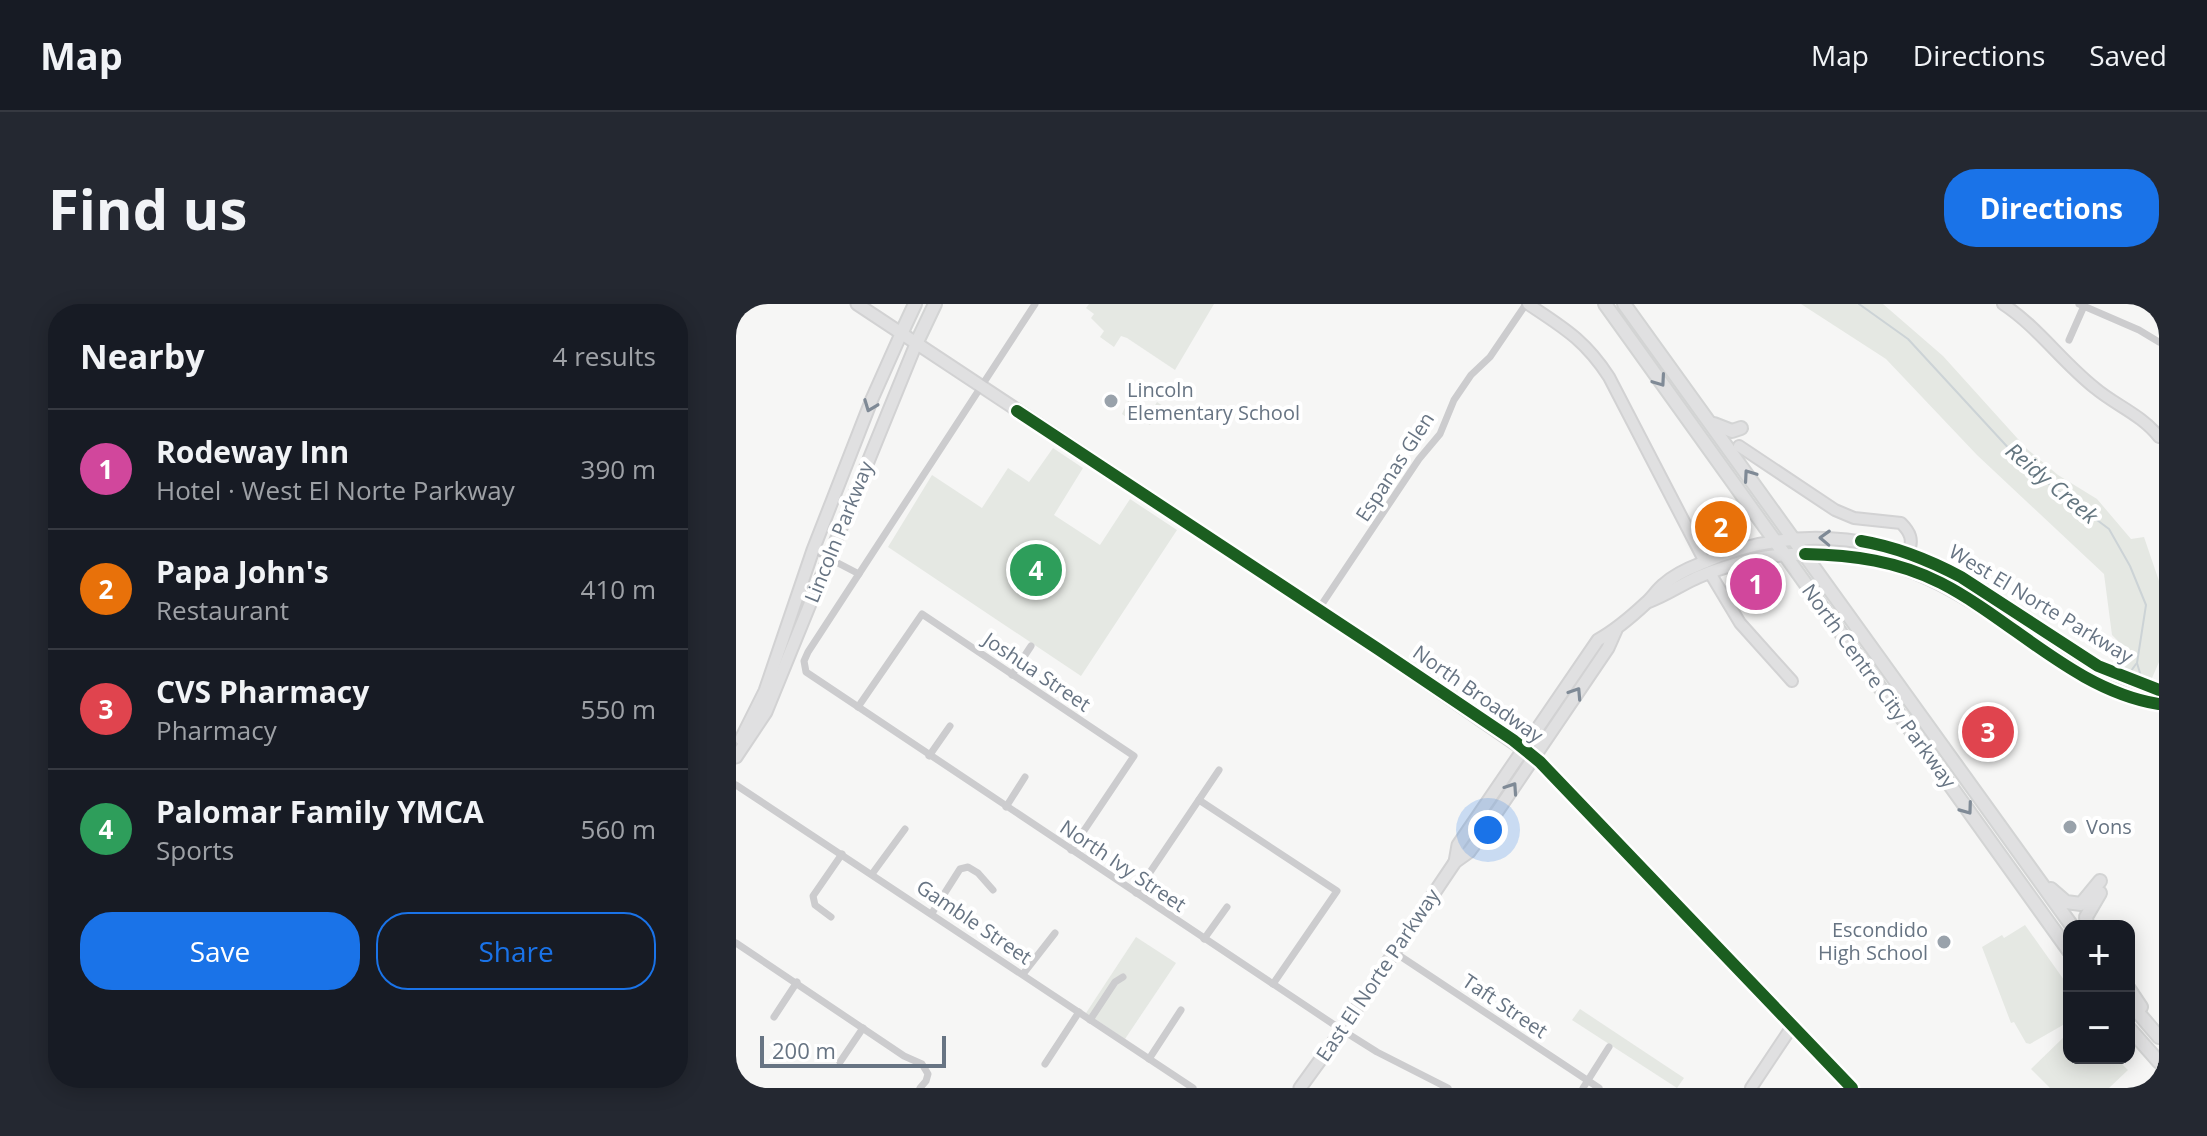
<!DOCTYPE html>
<meta charset="utf-8">
<style>
:root{--surface:#171b24;--page:#242831;--text:#f1f3f6;--muted:#9ea1a6;--line:#363941;--accent:#1a73e8}
body{margin:0;font-family:"Open Sans",sans-serif;background:var(--page);color:var(--text)}
.controls{position:absolute;right:24px;bottom:24px;display:grid;overflow:hidden;border-radius:16px;box-shadow:0 4px 20px #0003}
.controls button{width:72px;height:72px;display:grid;place-items:center;padding:0;border:0;border-bottom:2px solid var(--line);background:var(--surface);color:var(--text);font:40px sans-serif}
.scale{position:absolute;left:24px;bottom:20px;width:186px;box-sizing:border-box;padding-left:8px;border:4px solid #677483;border-top:0;font-size:22px;line-height:28px;white-space:nowrap;color:#677483;-webkit-text-stroke:6px #fff;paint-order:stroke}
.you{position:absolute;left:752px;top:526px;width:28px;height:28px;margin:-20px;border:6px solid #fff;border-radius:50%;background:#1a73e8;box-shadow:0 0 0 12px #1a73e833}
.badge{display:grid;place-items:center;width:52px;height:52px;border-radius:50%;background:var(--accent);color:#fff;font-size:26px;font-weight:700}
.pin{position:absolute;translate:-50% -50%;border:4px solid #fff;box-shadow:0 2px 8px #0006}
.list{margin:0;padding:0;list-style:none}
h2{display:flex;justify-content:space-between;align-items:center;height:104px;margin:0;padding:0 32px;font-size:34px}
h2 small{font-size:26px;font-weight:400;color:var(--muted)}
.list li{display:grid;grid-template-columns:52px 1fr auto;gap:24px;align-items:center;box-sizing:border-box;height:120px;padding:0 32px;border-top:2px solid var(--line)}
.list b{display:block;font-size:30px;white-space:nowrap}
.list p{margin:0;font-size:26px;white-space:nowrap;color:var(--muted)}
.list em{font-size:26px;font-style:normal;color:var(--muted)}
.actions{display:flex;gap:16px;padding:24px 32px}
.actions a{flex:1;padding:18px 0;border:2px solid var(--accent);border-radius:32px;text-align:center;font-size:28px;color:var(--accent)}
.actions .main{background:var(--accent);color:#fff}
.map{position:relative;flex:none;width:1423px;height:784px;overflow:hidden;border-radius:32px}
header{display:flex;align-items:center;gap:48px;box-sizing:border-box;height:112px;padding:0 40px;background:var(--surface);border-bottom:2px solid var(--line)}
header strong{font-size:38px}
nav{display:flex;gap:44px;margin-inline-start:auto;font-size:28px}
.intro{display:flex;align-items:center;justify-content:space-between;box-sizing:border-box;height:192px;padding:0 48px}
h1{margin:0;font-size:56px}
.button{padding:20px 36px;border-radius:32px;background:var(--accent);color:#fff;font-size:28px;font-weight:700}
main{display:flex;gap:48px;padding:0 48px}
aside{flex:1;background:var(--surface);border-radius:32px;box-shadow:0 4px 20px #0003}
.map>svg:first-child{display:block}
.green{fill:#e5e8e3}
.lines{fill:none;stroke-linecap:round;stroke-linejoin:round}
.stream{stroke:#ccd3d6;stroke-width:2}
.secondary-casing{stroke:#d2d2d3;stroke-width:14}
.primary-casing{stroke:#d2d2d3;stroke-width:15}
.highway-casing{stroke:#d3d4d4;stroke-width:16}
.street{stroke:#ccccce;stroke-width:7}
.secondary{stroke:#e0e0e1;stroke-width:10}
.primary{stroke:#e0e0e1;stroke-width:11}
.highway{stroke:#e0e0e1;stroke-width:12}
.cycleway-casing{stroke:#fff;stroke-width:17}
.cycleway{stroke:#1b5e20;stroke-width:12}
.oneway{stroke:#7f8a96}
.poi-dot{fill:#99a2ab;stroke:#fff;stroke-width:3}
.labels{text-anchor:middle;stroke-width:8;stroke-linejoin:round;paint-order:stroke}
.poi-label{font-size:20px;fill:#677483;stroke:#fff;text-anchor:start}
.street-label{font-size:20px;fill:#677483;stroke:#fff}
.water-label{font-size:22px;font-style:italic;fill:#63757f;stroke:#fff}
</style>
<header>
<strong>Map</strong>
<nav><a>Map</a><a>Directions</a><a>Saved</a></nav>
</header>
<div class="intro"><h1>Find us</h1><a class="button">Directions</a></div>
<main>
<aside>
<h2>Nearby<small>4 results</small></h2>
<ul class="list">
<li><span class="badge" style="background:#d1479c">1</span><div><b>Rodeway Inn</b><p>Hotel · West El Norte Parkway</p></div><em>390 m</em></li>
<li><span class="badge" style="background:#e8710a">2</span><div><b>Papa John's</b><p>Restaurant</p></div><em>410 m</em></li>
<li><span class="badge" style="background:#e0444e">3</span><div><b>CVS Pharmacy</b><p>Pharmacy</p></div><em>550 m</em></li>
<li><span class="badge" style="background:#2e9e5b">4</span><div><b>Palomar Family YMCA</b><p>Sports</p></div><em>560 m</em></li>
</ul>
<div class="actions"><a class="main">Save</a><a>Share</a></div>
</aside>
<div class="map">
<svg width="1423" height="784" viewBox="0 0 1423 784">
<rect width="100%" height="100%" fill="#f6f6f5"/>
<g class="green">
<path d="M353,0H478L439,66L391,34L385,32L378,43L364,33L368,27L355,14L358,10L350,4Z"/>
<path d="M1065,0H1147L1207,52L1291,145L1322,171L1361,195L1395,235L1408,233L1423,277V358L1416,374L1385,364L1388,343L1376,331L1368,270L1241,151L1150,55Z"/>
<path d="M392,97L405,106L401,112L404,115L411,106L415,108L421,98L427,102L414,121L404,115L400,120L386,110Z"/>
<path d="M317,144L347,164L318,211L364,241L394,195L441,226L345,372L152,243L196,171L246,204L272,164L293,178Z"/>
<path d="M1289,621L1333,683V722L1327,721L1294,740L1290,739L1278,718L1275,719L1246,643L1266,631L1268,634Z"/>
<path d="M400,633L440,659L389,735L350,709Z"/>
<path d="M844,705L948,774L941,784L836,716Z"/>
<path d="M1333,728V754H1380L1392,766L1373,784H1314L1295,765Z"/>
</g>
<g class="lines">
<g class="stream">
<path d="M1123,0L1172,35L1289,162L1373,225L1394,262L1410,301L1401,359L1404,369"/>
<path d="M1395,367L1400,360"/>
</g>
<defs>
<g id="secondary">
<path d="M792,0C828,24 849,36 873,73L969,258"/>
<path d="M1267,0C1302,23 1326,58 1359,84C1379,101 1406,111 1423,133"/>
<path d="M1003,142L1099,206L1118,214L1165,219C1174,228 1178,236 1172,249"/>
<path d="M974,269L1004,319L1056,377"/>
<path d="M798,453L1116,784"/>
<path d="M1015,784L1057,721"/>
</g>
<g id="primary">
<path d="M121,0L642,345L798,453"/>
<path d="M914,297C930,291 943,282 958,275C974,267 993,262 1010,257C1036,250 1061,250 1088,250C1174,252 1229,293 1298,339C1336,364 1376,393 1423,400"/>
<path d="M5,435L29,387L77,246L136,95L165,30"/>
<path d="M0,453L30,408L180,40"/>
<path d="M719,558L722,541L862,336C880,326 895,313 910,299C916,294 921,286 927,281C937,272 951,265 964,260C1049,221 1141,228 1222,271C1249,286 1274,305 1299,321C1338,347 1377,376 1423,386"/>
<path d="M564,784L606,726L719,558L733,548L744,533L872,344L880,326"/>
</g>
<g id="highway">
<path d="M869,0L1333,647"/>
<path d="M888,0L1336,622"/>
<path d="M165,30L179,0"/>
<path d="M180,40L199,0"/>
<path d="M978,120L996,127L1005,124"/>
<path d="M1315,585L1330,598L1345,600L1364,577"/>
<path d="M1351,622L1350,613L1364,589"/>
<path d="M1393,685L1405,703"/>
<path d="M1393,698L1423,733"/>
<path d="M1393,724L1423,758"/>
</g>
</defs>
<use href="#secondary" class="secondary-casing"/>
<use href="#primary" class="primary-casing"/>
<use href="#highway" class="highway-casing"/>
<g class="street">
<path d="M299,0L72,348L68,357L70,368L606,726L641,748L712,784"/>
<path d="M1343,0L1403,26L1423,38"/>
<path d="M1333,36L1348,2"/>
<path d="M77,246L123,270"/>
<path d="M582,306L683,155L704,130L718,96L735,71L754,53L790,0"/>
<path d="M276,371L295,342"/>
<path d="M122,403L186,310L398,452L335,546"/>
<path d="M193,452L214,422"/>
<path d="M0,481L457,784"/>
<path d="M463,496L601,587L537,680"/>
<path d="M270,503L289,473"/>
<path d="M136,570L169,525"/>
<path d="M400,589L483,466"/>
<path d="M196,609L224,565L232,563L242,569L257,586"/>
<path d="M95,613L79,601L77,592L106,550"/>
<path d="M468,635L491,603"/>
<path d="M0,639L168,752L186,760L192,770L190,777L184,784"/>
<path d="M658,648L863,784"/>
<path d="M287,670L319,629"/>
<path d="M38,713L61,678"/>
<path d="M354,716L379,678L387,673"/>
<path d="M413,755L445,706"/>
<path d="M104,758L127,724"/>
<path d="M309,760L343,708"/>
<path d="M847,784L873,743"/>
</g>
<use href="#secondary" class="secondary"/>
<use href="#primary" class="primary"/>
<use href="#highway" class="highway"/>
<defs>
<g id="cycleway">
<path d="M281,107L642,345L777,436L804,458L1116,784"/>
<path d="M1125,237C1161,243 1193,256 1225,273L1362,362L1423,386"/>
<path d="M1069,250C1117,251 1162,257 1205,279C1277,316 1340,387 1423,400"/>
</g>
</defs>
<use href="#cycleway" class="cycleway-casing"/>
<use href="#cycleway" class="cycleway"/>
</g>
<defs><path id="oneway-chevron" d="M-2-3.5L2.5 0L-2 3.5" fill="none" stroke-width="1.6" stroke-linecap="round" stroke-linejoin="round" transform="scale(2)"/></defs>
<g class="oneway">
<use href="#oneway-chevron" transform="translate(924 77) rotate(55)"/>
<use href="#oneway-chevron" transform="translate(134 102) rotate(111)"/>
<use href="#oneway-chevron" transform="translate(1013 171) rotate(-125)"/>
<use href="#oneway-chevron" transform="translate(1089 234) rotate(-178)"/>
<use href="#oneway-chevron" transform="translate(840 389) rotate(-57)"/>
<use href="#oneway-chevron" transform="translate(776 484) rotate(-56)"/>
<use href="#oneway-chevron" transform="translate(1231 505) rotate(54)"/>
</g>
<g class="poi-dot">
<circle cx="375" cy="97" r="8"/>
<circle cx="1334" cy="523" r="8"/>
<circle cx="1208" cy="638" r="8"/>
</g>
<g class="labels">
<g class="poi-label">
<text x="391" y="93">Lincoln<tspan x="391" dy="23">Elementary School</tspan></text>
<text x="1350" y="530">Vons</text>
<text x="1192" y="633" text-anchor="end">Escondido<tspan x="1192" dy="23">High School</tspan></text>
</g>
<g class="street-label">
<text transform="translate(659 163) rotate(-57)" y="7">Espanas Glen</text>
<text transform="translate(103 228) rotate(-68)" y="7">Lincoln Parkway</text>
<text transform="translate(1305 300) rotate(31)" y="7">West El Norte Parkway</text>
<text transform="translate(301 368) rotate(34)" y="7">Joshua Street</text>
<text transform="translate(1143 382) rotate(54)" y="7">North Centre City Parkway</text>
<text transform="translate(742 390) rotate(35)" y="7">North Broadway</text>
<text transform="translate(387 562) rotate(34)" y="7">North Ivy Street</text>
<text transform="translate(238 618) rotate(34)" y="7">Gamble Street</text>
<text transform="translate(642 671) rotate(-56)" y="7">East El Norte Parkway</text>
<text transform="translate(769 702) rotate(34)" y="7">Taft Street</text>
</g>
<g class="water-label">
<text transform="translate(1316 179) rotate(40)" y="8">Reidy Creek</text>
</g>
</g>
</svg>
<div class="controls">
<button>+</button>
<button>−</button>
</div>
<div class="scale">200 m</div>
<div class="you"></div>
<div class="pin badge" style="left:1020px;top:280px;background:#d1479c">1</div>
<div class="pin badge" style="left:985px;top:223px;background:#e8710a">2</div>
<div class="pin badge" style="left:1252px;top:428px;background:#e0444e">3</div>
<div class="pin badge" style="left:300px;top:266px;background:#2e9e5b">4</div>
</div>
</main>
